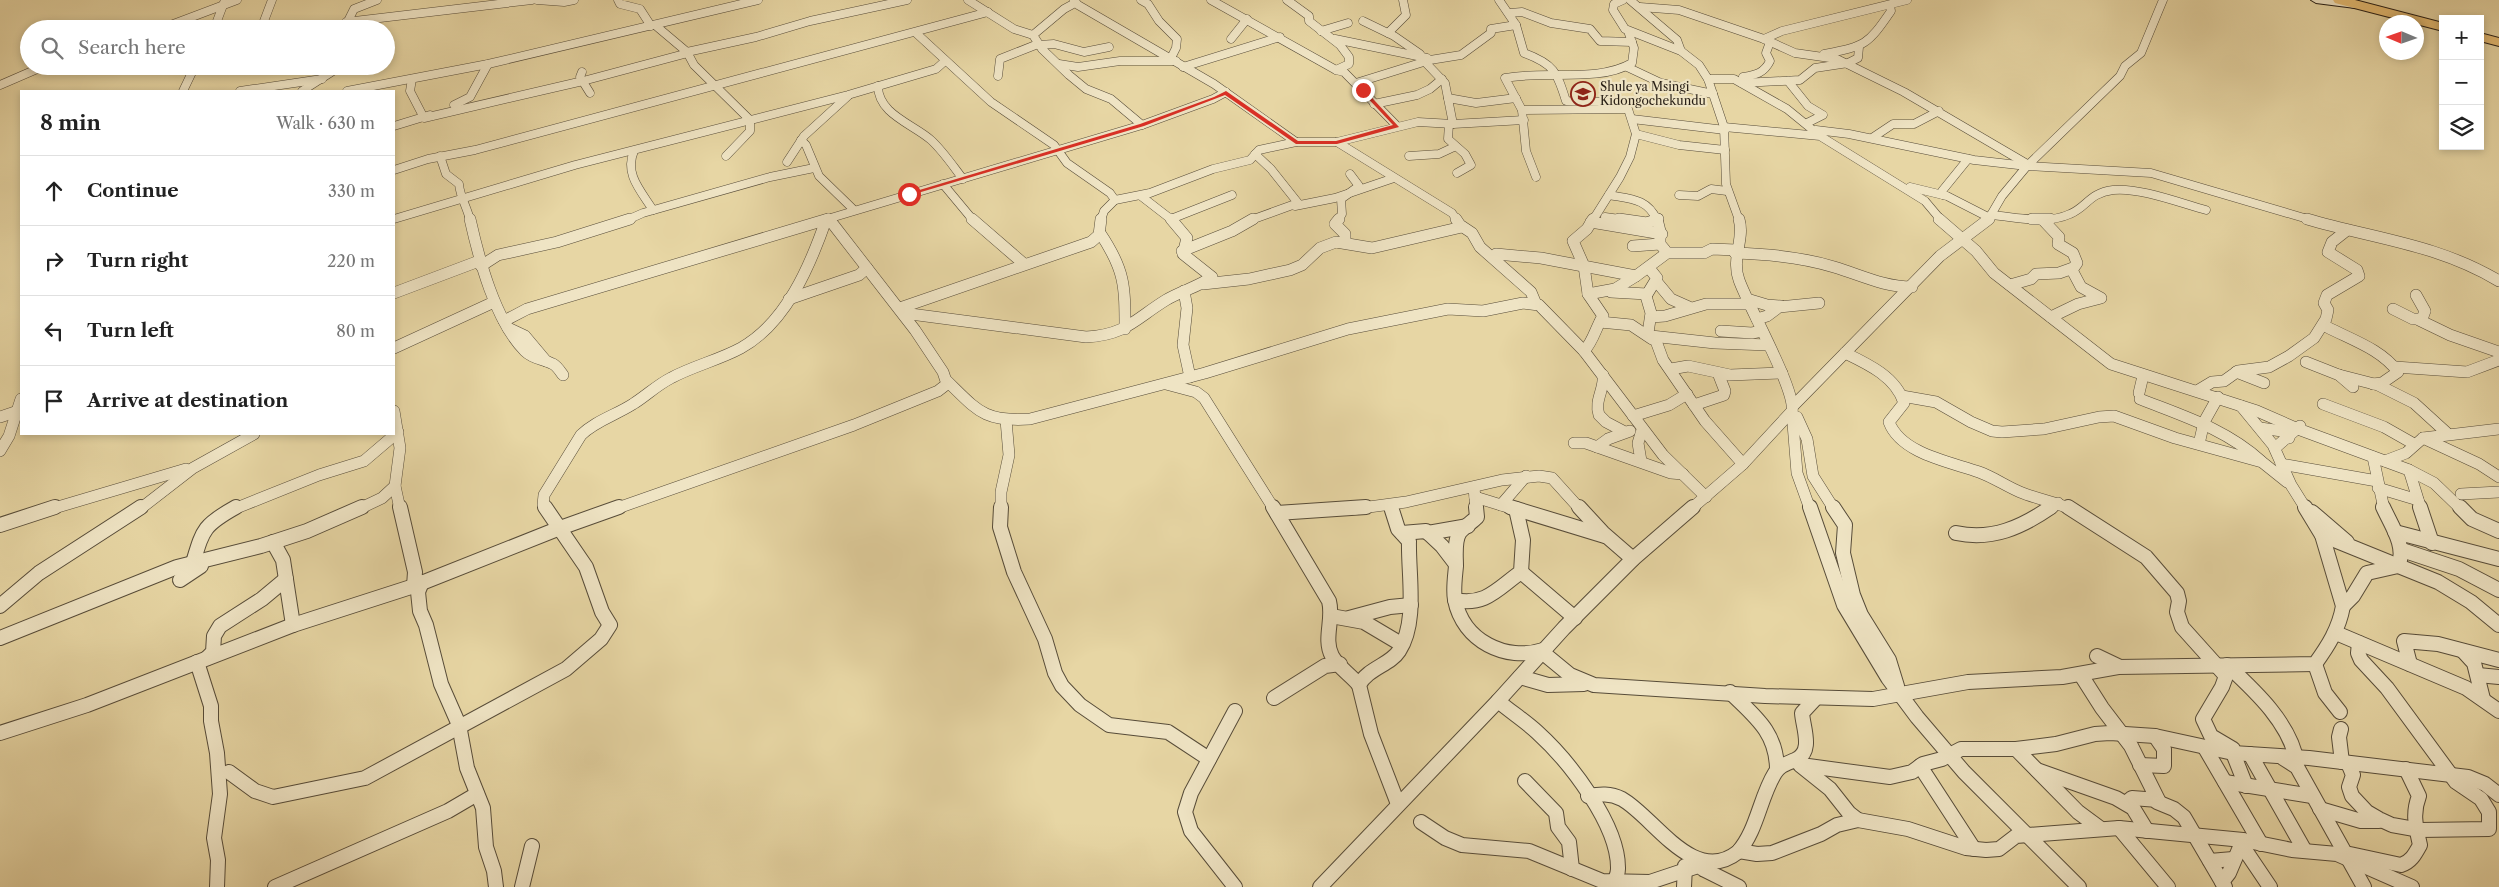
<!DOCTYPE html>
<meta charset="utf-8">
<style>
:root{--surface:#fff;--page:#f6f6f6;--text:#222;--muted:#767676;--line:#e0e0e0}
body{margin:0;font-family:"Libre Caslon Text",serif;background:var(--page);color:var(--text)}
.controls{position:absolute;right:15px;top:15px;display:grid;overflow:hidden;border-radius:0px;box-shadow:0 2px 8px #0003}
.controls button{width:45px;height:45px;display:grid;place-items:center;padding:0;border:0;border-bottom:1px solid var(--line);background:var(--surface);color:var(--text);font:25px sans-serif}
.compass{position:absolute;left:2379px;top:15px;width:45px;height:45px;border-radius:50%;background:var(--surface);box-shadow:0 2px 8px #0003;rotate:272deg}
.stop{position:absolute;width:15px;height:15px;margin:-11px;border:4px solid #d93025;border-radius:50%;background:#fff}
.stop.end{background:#d93025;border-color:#fff;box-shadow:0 1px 5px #0008}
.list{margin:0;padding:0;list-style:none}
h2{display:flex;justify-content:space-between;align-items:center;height:65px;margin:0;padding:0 20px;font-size:21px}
h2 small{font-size:16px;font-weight:400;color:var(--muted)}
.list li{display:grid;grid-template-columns:32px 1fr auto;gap:15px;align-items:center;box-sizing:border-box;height:70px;padding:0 20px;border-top:1px solid var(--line)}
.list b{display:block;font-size:19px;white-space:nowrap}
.list em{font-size:16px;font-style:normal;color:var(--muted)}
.icon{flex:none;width:28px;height:28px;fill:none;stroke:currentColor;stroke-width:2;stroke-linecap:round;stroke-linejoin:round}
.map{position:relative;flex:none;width:2499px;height:887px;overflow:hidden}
.search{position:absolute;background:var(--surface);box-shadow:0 2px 8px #0003;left:20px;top:20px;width:375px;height:55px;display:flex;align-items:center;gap:12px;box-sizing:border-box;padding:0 18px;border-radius:28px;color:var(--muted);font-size:19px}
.panel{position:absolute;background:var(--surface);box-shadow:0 2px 8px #0003;left:20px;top:90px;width:375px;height:345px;border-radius:0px}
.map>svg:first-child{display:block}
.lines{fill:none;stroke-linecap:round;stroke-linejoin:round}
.street-far2-casing{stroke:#574c39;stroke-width:9}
.street-far1-casing{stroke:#574c39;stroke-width:12}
.street-casing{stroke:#574c39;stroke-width:16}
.secondary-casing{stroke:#271e15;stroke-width:2}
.highway-casing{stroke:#271e15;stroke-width:2}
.street-far2{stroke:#efe4c4;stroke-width:8}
.street-far1{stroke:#efe4c4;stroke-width:11}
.street{stroke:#efe4c4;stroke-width:14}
.secondary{fill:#efe4c4;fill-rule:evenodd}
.highway{fill:#e4bb72;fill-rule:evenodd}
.route{fill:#d93025}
.labels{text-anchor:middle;stroke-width:4.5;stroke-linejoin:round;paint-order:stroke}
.far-poi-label{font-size:12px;fill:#271e15;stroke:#efe4c4;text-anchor:start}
</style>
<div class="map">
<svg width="2499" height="887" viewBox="0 0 2499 887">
<rect width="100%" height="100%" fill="#e7d6a4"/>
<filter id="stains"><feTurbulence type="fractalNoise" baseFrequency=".004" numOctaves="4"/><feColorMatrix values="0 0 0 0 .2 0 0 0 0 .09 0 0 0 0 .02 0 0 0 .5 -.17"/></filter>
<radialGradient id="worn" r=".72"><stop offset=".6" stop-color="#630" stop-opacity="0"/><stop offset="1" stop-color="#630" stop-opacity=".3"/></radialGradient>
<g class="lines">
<defs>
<g id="street-far2">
<path d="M537,0L564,2L574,0"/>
<path d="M618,0L620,4L640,9L651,26"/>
<path d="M968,0L1014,29L1033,35L1042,49L1069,75L1086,89L1111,99L1142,125"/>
<path d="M1074,0L1078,5L1214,84L1296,142"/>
<path d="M1141,0L1148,4L1159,21L1177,39L1176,48L1171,58"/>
<path d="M1211,0L1336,70L1344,72L1397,126"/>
<path d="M1287,0L1309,16V21L1340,45L1349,57V64L1336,70"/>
<path d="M1499,0L1516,25L1524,53C1554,64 1557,72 1566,101L1619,102L1628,109L1636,134L1630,157L1620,177L1593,220"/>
<path d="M1623,0L1614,4L1613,10L1625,29L1681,51L1699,65L1708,79L1724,127L1726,184L1739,220"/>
<path d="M1630,0L1677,40L1681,51"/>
<path d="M1640,7L1679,10L1764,39L1795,53L1837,59L1904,92L2027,164"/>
<path d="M1510,13L1522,12L1551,23L1590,29L1600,41L1632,42"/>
<path d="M1363,21L1394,36L1420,54"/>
<path d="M346,22L532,0"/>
<path d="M655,25L687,52L694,65L750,120V131L726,156"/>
<path d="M345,27L354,9L377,0"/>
<path d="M160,29L237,0"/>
<path d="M214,29L225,0"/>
<path d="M261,29L272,0"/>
<path d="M1321,31L1348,23"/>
<path d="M916,33L991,102L1054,145L1067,163L1110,193L1115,200L1104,211L1101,220"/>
<path d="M1388,33L1406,15L1403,0"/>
<path d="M1033,35L1064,9L1075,3"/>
<path d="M1231,39L1247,19"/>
<path d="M1335,39L1427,58"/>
<path d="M1764,39L1782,31L1907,0"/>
<path d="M1039,45L1054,44L1084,52L1109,47"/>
<path d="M687,52L756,37L810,21L907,0"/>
<path d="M1824,54C1865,46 1867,46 1891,11L1890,6"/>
<path d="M1425,62L1445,83L1453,124"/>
<path d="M1059,64L1078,67L1120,61H1176"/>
<path d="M1183,67L1280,37"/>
<path d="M1627,67L1661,83L1713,94"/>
<path d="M582,72L580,77L590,93"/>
<path d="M998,76L1000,59L1038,44"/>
<path d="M1743,77C1756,75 1764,73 1770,61L1766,53L1770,42"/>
<path d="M412,79L410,91L424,118L583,81L688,53"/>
<path d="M1708,79H1734L1787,109L1819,135"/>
<path d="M1788,81L1808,106L1823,115L1807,123"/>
<path d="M1356,83L1430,60L1461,55L1491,33V29L1516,25"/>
<path d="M1742,83L1800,80L1815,68L1848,63L1858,58L1859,47"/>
<path d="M0,85L44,66"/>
<path d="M878,86C878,114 913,124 931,140C943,151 953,166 963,179"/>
<path d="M183,91L195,66"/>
<path d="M240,91L322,79"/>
<path d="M302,91L341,66"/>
<path d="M347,91L488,64L758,0"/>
<path d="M1448,98L1476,103L1516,98"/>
<path d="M1374,104L1417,95L1430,89L1442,79"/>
<path d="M454,105L470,97L488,64"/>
<path d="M1522,110L1625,109"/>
<path d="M1632,119L1725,130"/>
<path d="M1449,124L1448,139L1465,154L1471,165L1457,173"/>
<path d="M394,126L430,115"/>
<path d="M1724,127L1820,136L1925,201L1941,220"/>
<path d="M1816,130L1849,134L1974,160L2027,166L2151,173L2311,220"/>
<path d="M1636,134L1679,145L1725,150"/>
<path d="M1872,138L1893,124H1914L1939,111"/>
<path d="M801,140L806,145L819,176L854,210"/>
<path d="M1337,142L1452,213L1457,220"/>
<path d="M634,151C624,174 641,191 653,210"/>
<path d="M440,156L446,174L459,184C460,197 467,207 470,220"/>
<path d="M1409,156L1439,154L1454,147"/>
<path d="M787,162L804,136L848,96"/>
<path d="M394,170L428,159L475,150L988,12"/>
<path d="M1536,177L1526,151L1522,110L1505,78C1544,70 1598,83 1632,63L1634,48L1628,31"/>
<path d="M943,184L973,220"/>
<path d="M1910,187L1947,196L1990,218"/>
<path d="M1609,195C1630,199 1647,198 1657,220"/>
<path d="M1679,195L1698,196L1711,189L1727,191"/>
<path d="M1943,195L1942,191L1968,159"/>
<path d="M1141,196L1172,220"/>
<path d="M1115,200L1150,193L1213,169L1250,160L1259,150L1296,142H1337L1418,122L1453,124L1524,120"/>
<path d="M1295,206L1335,198L1394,178"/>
<path d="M1991,215C2016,217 2046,225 2070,214C2087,207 2089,193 2113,190C2139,187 2180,203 2206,210"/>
<path d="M1605,217L1627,220"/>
<path d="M394,219L575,165L848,95L936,69L945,61"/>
<path d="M1171,219L1232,195"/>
<path d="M627,220L643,213L770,177L814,168"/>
<path d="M824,220L1142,125L1213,99L1226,92"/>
<path d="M1251,220L1298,203L1271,169L1255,154"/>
<path d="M1338,220L1342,214L1341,199L1359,186L1350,174"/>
<path d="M1655,220L1658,219"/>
<path d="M1988,220L2002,196L2027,166L2120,76L2125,66L2141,53L2163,0"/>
</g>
<g id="street-far1">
<path d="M470,219C479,259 495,321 525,351C533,359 543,359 553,364C557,366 560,371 563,375"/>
<path d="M972,219L1024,264"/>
<path d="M1339,219L1335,224L1345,234V242"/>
<path d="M1456,219L1460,225L1472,233L1480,247L1531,292L1536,304"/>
<path d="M1619,219L1647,223L1658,219"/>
<path d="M1657,219L1660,231V244L1665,250"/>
<path d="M1939,219L1976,251L1994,273L2111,364L2257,411L2298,429L2409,470L2434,483L2461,509"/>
<path d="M2032,219H2050"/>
<path d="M2307,219C2375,239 2437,244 2499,281"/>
<path d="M2043,220L2059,237L2058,244L2073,253L2077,263L2072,270L2081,287L2101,298L2078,304L2051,317"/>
<path d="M1591,222L1662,234"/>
<path d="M1100,233C1125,270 1125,286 1125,329"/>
<path d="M1633,246L1660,244"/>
<path d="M1182,251L1232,231L1253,219"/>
<path d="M1735,253C1768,254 1802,257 1834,267C1861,275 1884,287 1912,287"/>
<path d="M1496,254L1541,258L1636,276L1667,253H1704L1712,249L1736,250"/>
<path d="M481,266L498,255L557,242L630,219"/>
<path d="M1649,268L1657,278L1646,296L1651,313L1648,333L1656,341L1663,360L1705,421L1743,464"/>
<path d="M1656,281L1671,299L1689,307"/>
<path d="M1203,284L1249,279L1290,270L1302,265L1320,248L1336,242L1372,248L1462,227"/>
<path d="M2010,285L2031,279L2036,274L2059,273L2073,268"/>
<path d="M1184,291L1187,308L1183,345L1190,377"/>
<path d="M1611,292L1647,294"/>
<path d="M394,293L479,261"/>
<path d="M1588,294L1615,289L1636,276"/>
<path d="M789,299L859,275L867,268"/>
<path d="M1747,299L1767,305L1781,306"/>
<path d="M900,308L1091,242L1099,235L1101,219"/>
<path d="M2393,309L2413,319H2422L2425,311L2416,295"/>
<path d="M903,313L1086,337C1126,335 1135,319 1166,300C1181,291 1198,287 1212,277L1183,254L1187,238L1171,219"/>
<path d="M1651,317L1665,316L1706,304H1750"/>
<path d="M1757,319L1767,316L1779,307L1819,303"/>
<path d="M2419,320L2450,335L2499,352"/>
<path d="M504,321L527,309L828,219"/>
<path d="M1600,322L1631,325L1652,339"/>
<path d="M2327,327C2352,340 2381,349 2398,372L2382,383L2373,384"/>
<path d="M508,328L525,336L546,361"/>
<path d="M1721,331L1752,333L1762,331"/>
<path d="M1651,336L1715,343L1768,345"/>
<path d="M394,348L494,302"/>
<path d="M1584,351C1593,342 1596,327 1603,316L1588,294L1584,266L1573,241L1587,229L1593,219"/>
<path d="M1845,353C1868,364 1896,377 1904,403L1889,422C1901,454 1951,462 1979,472C1993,477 2006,486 2020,492C2037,499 2055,502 2071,509"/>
<path d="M2306,362L2339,375L2353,387"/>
<path d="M2395,367L2467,372L2499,360"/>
<path d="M1671,369L1688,366L1730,375L1782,373"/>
<path d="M2236,372L2264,383"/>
<path d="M1603,375C1605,389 1594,400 1599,415L1606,422L1625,432"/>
<path d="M2339,375L2378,385L2414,403L2448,434"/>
<path d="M947,381C978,411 984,422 1030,419L1205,373L1348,329L1448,309L1483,311L1523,303L1539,305L1584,351L1663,455L1706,497"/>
<path d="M1166,384L1196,392L1204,398L1274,509"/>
<path d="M2197,391L2212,382L2224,381L2238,371L2269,367L2289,356L2314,338L2326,319L2328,310L2324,303L2327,295L2359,276L2357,270L2328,252L2332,242L2346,231"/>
<path d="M2139,393L2143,376"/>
<path d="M1902,396L1936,402L1971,422L1992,431L2002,432L2044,429L2099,417L2114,416L2175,438L2262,462L2287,482"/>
<path d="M2140,399C2183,416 2226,429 2261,461"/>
<path d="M2323,404L2384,427L2414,444"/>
<path d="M1694,405L1724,395L1725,391L1718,373"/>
<path d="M1793,406L1940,256L1989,219"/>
<path d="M2241,406L2273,445L2291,485L2306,509"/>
<path d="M394,411L400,448L395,486L400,509"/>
<path d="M1792,411L1797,473L1810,509"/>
<path d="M1633,416L1669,405L1687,394"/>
<path d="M0,417L18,411"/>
<path d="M1797,417L1807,439L1813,476L1834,509"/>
<path d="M2260,428L2282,431L2289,438"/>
<path d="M2423,438L2479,464L2499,477"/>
<path d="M1574,443H1586L1671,473L1683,474"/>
<path d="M2199,444L2204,422L2218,397"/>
<path d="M1597,447L1608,439L1630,431"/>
<path d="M2275,448L2300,426"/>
<path d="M0,451L9,436L21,399"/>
<path d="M2373,457L2384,509"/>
<path d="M1641,461L1638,443L1642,430"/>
<path d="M2385,461L2406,453L2423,438L2499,429"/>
<path d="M2281,464L2377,481"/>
<path d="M2409,470L2421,509"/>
<path d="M1474,488L1476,509"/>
<path d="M2378,488L2418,500"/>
<path d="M2461,494L2499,492"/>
<path d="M1475,497L1514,509"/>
<path d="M1390,505L1391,509"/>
<path d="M1501,505L1526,476"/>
<path d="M51,509L186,469"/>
<path d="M140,509L193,468L254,434"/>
<path d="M234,509L319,475L364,461L398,432"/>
<path d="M359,509L382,498L395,486"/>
<path d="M546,509L543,505L544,495L581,435C595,421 616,415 633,404C646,396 657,385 671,378C693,366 719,360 741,348C786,323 810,266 826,220"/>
<path d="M615,509L854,425L938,391L947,384L943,372L915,330L829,219"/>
<path d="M1001,509V492L1009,455L1006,420"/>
<path d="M1354,509L1406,502L1502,480L1539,476L1552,478L1580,509"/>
<path d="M1691,509L1743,464L1792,411C1796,390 1748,306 1739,280C1731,258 1745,239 1739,219"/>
<path d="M2050,509L2058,503"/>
</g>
<g id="street">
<path d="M400,507L415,572L414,586"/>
<path d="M1001,507L1000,527L1014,572L1045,639L1055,673L1062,686L1080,705L1109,725L1168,732L1209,759"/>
<path d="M1273,507L1329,601C1334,619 1323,639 1332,656C1338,667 1351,675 1359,685"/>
<path d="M1391,507L1398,529L1409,541C1408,574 1418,622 1399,651C1390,665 1368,668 1359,685L1371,734L1398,804"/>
<path d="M1476,507L1477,517C1472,522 1464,527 1460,532C1454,540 1456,557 1456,566C1455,577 1453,590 1455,600C1463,641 1506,662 1543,650"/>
<path d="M1510,507L1605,536"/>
<path d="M1579,507L1603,533L1633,559"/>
<path d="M1810,507L1844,605L1888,678L1917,717L1964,772L2079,887"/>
<path d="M1833,507L1845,525L1843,553L1853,595L1861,615L1889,660L1897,686"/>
<path d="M2068,507L2146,557L2177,593L2179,601L2177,612L2182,627L2226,676L2222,687L2203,719L2211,736L2233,749"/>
<path d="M2420,507L2432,543"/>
<path d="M2460,507L2472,519L2499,531"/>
<path d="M2312,512L2347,542"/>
<path d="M1277,513L1366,507"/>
<path d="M0,525L55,507"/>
<path d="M2395,532L2499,559"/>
<path d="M1402,533L1426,531L1442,546L1455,563"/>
<path d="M1428,533L1468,526"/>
<path d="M1956,533C1992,541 2022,527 2051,507"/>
<path d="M2322,535L2438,582L2471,602L2499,625"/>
<path d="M273,542L283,560L293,625"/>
<path d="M2402,550L2459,569L2499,590"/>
<path d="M192,566C203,530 202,526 236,507"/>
<path d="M1521,572L1575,618"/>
<path d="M180,580L201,566"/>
<path d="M422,582L418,592L420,611L426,625L441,684L459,725L467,768L483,808L486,847L494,871L496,887"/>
<path d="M1455,600C1486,606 1497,589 1521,572L1523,540L1516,509"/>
<path d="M0,606L39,573L141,507"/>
<path d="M2343,606L2353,596L2367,573L2398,566C2407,547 2391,525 2383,507"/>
<path d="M1331,616L1364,622L1401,644"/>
<path d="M1349,618L1390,607L1411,605"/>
<path d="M2336,633L2466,688L2499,711"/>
<path d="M0,638L177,567L261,546L307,531L362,507"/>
<path d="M2463,651L2474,663L2483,699"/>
<path d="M1542,652L1570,675L1594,685L1765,696L1873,699L1968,682L2062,677L2118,667L2315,664C2328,646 2339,629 2343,606L2322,535L2305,507"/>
<path d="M2097,656L2118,666"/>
<path d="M207,658L213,652L214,636L220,626L262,599L286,579"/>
<path d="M197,662L211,706V721L217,753L220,794L214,838L218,860L217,887"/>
<path d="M2315,664L2325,693L2340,712"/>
<path d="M2410,664L2404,641L2438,644L2499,660"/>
<path d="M2227,665C2255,691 2291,724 2297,763"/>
<path d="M2081,675L2102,708L2131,746L2158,800L2132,798L2126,803"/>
<path d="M2478,675L2499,677"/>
<path d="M1520,677L1548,685L1584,684"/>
<path d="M1730,692C1754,716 1776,731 1777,768"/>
<path d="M1274,698L1325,666L1340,664"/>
<path d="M1498,701C1511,712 1525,721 1537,732C1569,761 1619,825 1618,869C1618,875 1614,882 1611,887"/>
<path d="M1235,711L1191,793L1185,812L1191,831L1235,887"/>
<path d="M2341,729L2339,737L2342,762"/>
<path d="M0,733L87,705L293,625L414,586L560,528L619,507"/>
<path d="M2205,748L2261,844"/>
<path d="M2016,749L2078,812L2101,829"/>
<path d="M2233,753L2246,786"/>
<path d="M2250,754L2305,851"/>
<path d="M2283,758L2297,767L2364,887"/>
<path d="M2348,763L2353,775L2349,787L2352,796L2367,812L2379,819L2392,825L2420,830L2489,829V812L2481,799L2456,782L2387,688L2361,660L2358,653L2359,643"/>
<path d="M1800,765L1830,789L1849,813L1858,820"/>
<path d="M1801,765L1890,777L1912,772L1923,764L1942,759L1961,749H2016L2056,744L2095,734L2110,733L2155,736L2233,753L2309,758L2468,777L2485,784L2499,795"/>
<path d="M2140,765L2164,766V749L2155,736"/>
<path d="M1920,766L1974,849"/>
<path d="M2037,770L2116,798L2133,808L2147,831"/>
<path d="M229,772L255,791L273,797L365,778L566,669L601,639L610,625L602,612L586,567L545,507"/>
<path d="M1525,781L1556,813L1558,827L1569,842L1572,869"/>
<path d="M2225,782L2312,796"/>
<path d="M1588,796C1600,794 1610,793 1622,799C1654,817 1694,887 1738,852C1757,831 1760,797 1775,773C1780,765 1786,764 1795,760C1814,752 1803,728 1802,713L1815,699"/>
<path d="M2157,802L2174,809L2184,817L2225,887"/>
<path d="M2320,809L2361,821H2379"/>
<path d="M1421,822L1445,838L1462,845L1529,851L1602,881L1650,882L1698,866"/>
<path d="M2119,828L2168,887"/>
<path d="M2241,844L2270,887"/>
<path d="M1739,851L1757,854L1772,853L1821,834L1837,825L1858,820L1908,829L1966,848L1986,850L1999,849L2016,836L2119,828L2243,840L2292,850L2337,854L2412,887"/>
<path d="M2350,854L2401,865C2411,862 2415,854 2420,845C2416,827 2412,814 2419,796L2406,769"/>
<path d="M2210,861L2233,859"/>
<path d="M1703,869L1739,887"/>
<path d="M2222,882L2229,873L2243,840"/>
<path d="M275,887L448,811L477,794"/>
<path d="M522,887L532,846"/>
<path d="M1320,887L1498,701L1564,628L1633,559L1693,507"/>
<path d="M1684,887L1685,866"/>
</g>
<path id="secondary" d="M2311,0H2339L2360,5L2355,8L2316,3Z"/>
<g id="highway">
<path d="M2333,0H2355L2443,23V31L2335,3Z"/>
<path d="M2480,33L2499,38V46L2480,41Z"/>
</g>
</defs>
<use href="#street-far2" class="street-far2-casing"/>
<use href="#street-far1" class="street-far1-casing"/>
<use href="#street" class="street-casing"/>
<use href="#secondary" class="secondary-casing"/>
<use href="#highway" class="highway-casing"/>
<use href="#street-far2" class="street-far2"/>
<use href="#street-far1" class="street-far1"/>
<use href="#street" class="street"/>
<use href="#secondary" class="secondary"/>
<use href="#highway" class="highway"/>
</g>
<path class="route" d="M1363,88L1399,127L1337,144H1296L1225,95L1144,126L911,195L906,194L1140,124L1214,97L1226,91L1298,141H1336L1393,125L1361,91Z"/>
<defs>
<symbol id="school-ring" viewBox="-11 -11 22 22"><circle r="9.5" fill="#efe4c4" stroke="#8f2418" stroke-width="1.5"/><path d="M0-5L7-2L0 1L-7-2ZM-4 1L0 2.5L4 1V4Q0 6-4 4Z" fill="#8f2418"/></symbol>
</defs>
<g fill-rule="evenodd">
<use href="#school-ring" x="1569" y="80" width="28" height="28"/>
</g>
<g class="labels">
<g class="far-poi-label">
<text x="1600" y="91">Shule ya Msingi<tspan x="1600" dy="14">Kidongochekundu</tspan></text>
</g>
</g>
<rect width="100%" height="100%" filter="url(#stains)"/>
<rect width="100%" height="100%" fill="url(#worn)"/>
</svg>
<div class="controls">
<button>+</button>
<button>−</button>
<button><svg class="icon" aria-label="layers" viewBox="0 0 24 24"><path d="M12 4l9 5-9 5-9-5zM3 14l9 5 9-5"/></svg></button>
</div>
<svg class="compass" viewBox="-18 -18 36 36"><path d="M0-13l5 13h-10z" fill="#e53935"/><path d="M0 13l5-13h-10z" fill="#767676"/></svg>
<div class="stop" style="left:909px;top:194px"></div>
<div class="stop end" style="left:1363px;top:90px"></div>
<div class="search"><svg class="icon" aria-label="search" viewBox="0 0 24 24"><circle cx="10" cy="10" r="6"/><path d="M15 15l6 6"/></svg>Search here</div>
<section class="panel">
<h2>8 min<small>Walk · 630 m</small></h2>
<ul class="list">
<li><svg class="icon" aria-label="ahead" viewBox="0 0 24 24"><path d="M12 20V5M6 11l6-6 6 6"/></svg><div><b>Continue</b></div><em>330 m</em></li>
<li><svg class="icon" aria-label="right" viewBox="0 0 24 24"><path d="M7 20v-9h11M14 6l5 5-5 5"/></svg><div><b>Turn right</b></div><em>220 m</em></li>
<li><svg class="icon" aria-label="left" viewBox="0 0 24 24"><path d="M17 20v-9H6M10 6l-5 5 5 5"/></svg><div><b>Turn left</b></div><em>80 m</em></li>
<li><svg class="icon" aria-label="arrive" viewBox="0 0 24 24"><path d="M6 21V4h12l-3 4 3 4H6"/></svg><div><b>Arrive at destination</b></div></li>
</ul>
</section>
</div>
